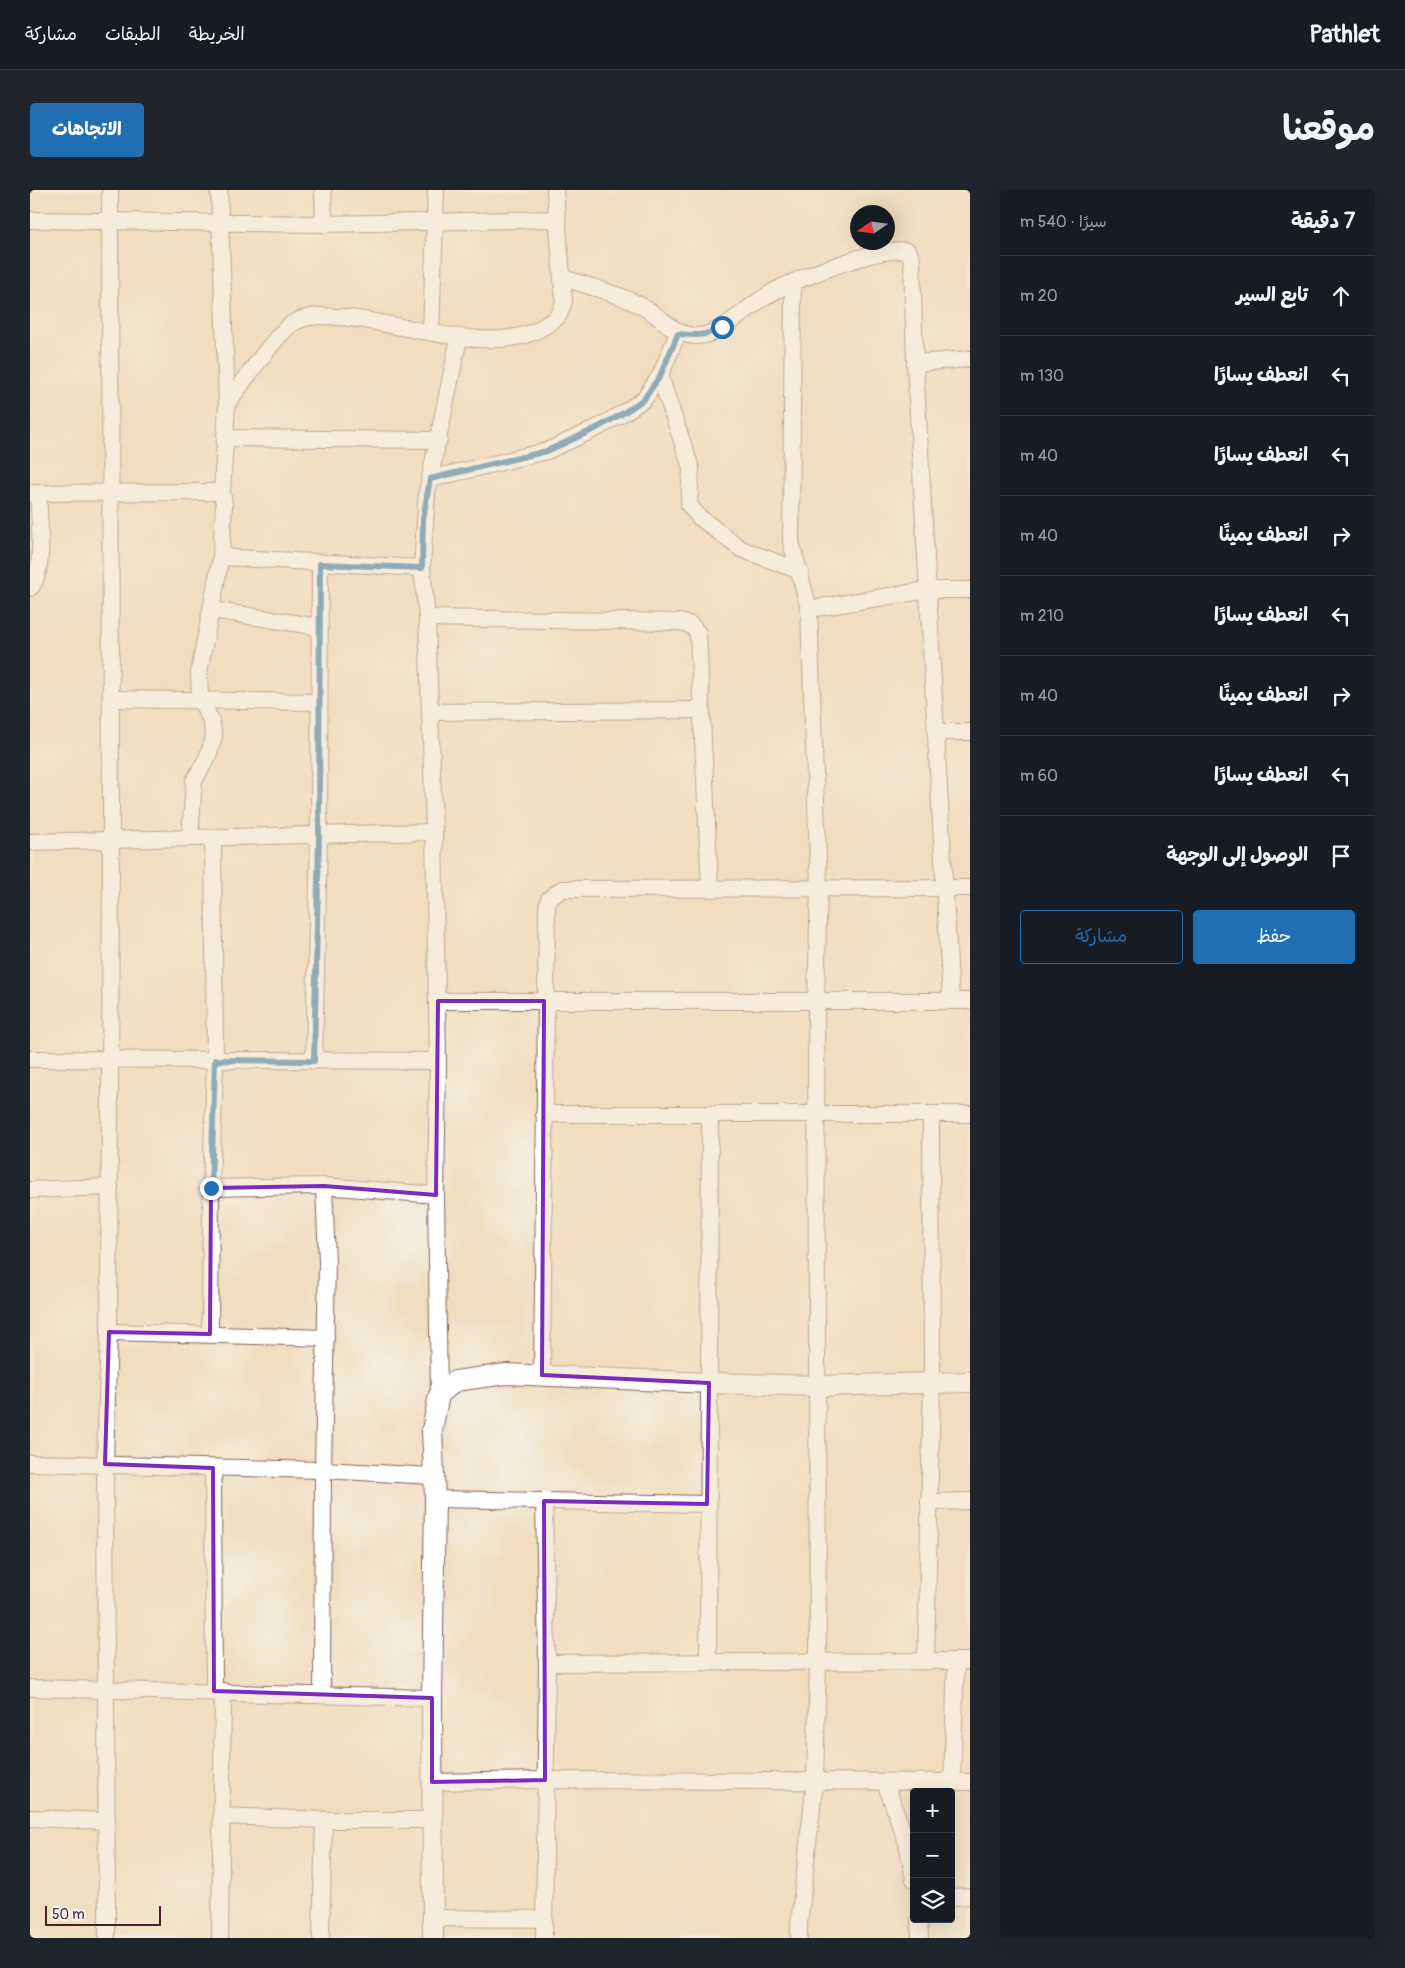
<!DOCTYPE html>
<html lang="ar">
<meta charset="utf-8">
<style>
:root{--surface:#171b24;--page:#20242c;--text:#f1f3f6;--muted:#9ea1a6;--line:#363941;--accent:#1f6fb2}
body{margin:0;font-family:Pangolin,"Playpen Sans Arabic",sans-serif;background:var(--page);color:var(--text);direction:rtl}
.controls{position:absolute;right:15px;bottom:15px;display:grid;overflow:hidden;border-radius:5px;box-shadow:0 5px 20px #0002}
.controls button{width:45px;height:45px;display:grid;place-items:center;padding:0;border:0;border-bottom:1px solid var(--line);background:var(--surface);color:var(--text);font:25px sans-serif}
.compass{position:absolute;left:820px;top:15px;width:45px;height:45px;border-radius:50%;background:var(--surface);box-shadow:0 5px 20px #0002;rotate:257deg}
.scale{position:absolute;left:15px;bottom:12px;width:116px;box-sizing:border-box;padding-left:5px;border:2px solid #4a1f2b;border-top:0;font-size:14px;line-height:18px;white-space:nowrap;color:#4a1f2b;-webkit-text-stroke:4px #f6f6f2;paint-order:stroke}
.stop{position:absolute;width:15px;height:15px;margin:-11px;border:4px solid #1f6fb2;border-radius:50%;background:#fff}
.stop.end{background:#1f6fb2;border-color:#fff;box-shadow:0 1px 5px #0008}
.list{margin:0;padding:0;list-style:none}
h2{display:flex;justify-content:space-between;align-items:center;height:65px;margin:0;padding:0 20px;font-size:21px}
h2 small{font-size:16px;font-weight:400;color:var(--muted)}
.list li{display:grid;grid-template-columns:32px 1fr auto;gap:15px;align-items:center;box-sizing:border-box;height:80px;padding:0 20px;border-top:1px solid var(--line)}
.list b{display:block;font-size:19px;white-space:nowrap}
.list em{font-size:16px;font-style:normal;color:var(--muted)}
.actions{display:flex;gap:10px;padding:15px 20px}
.actions a{flex:1;padding:11px 0;border:1px solid var(--accent);border-radius:5px;text-align:center;font-size:18px;color:var(--accent)}
.actions .main{background:var(--accent);color:#fff}
.icon{flex:none;width:28px;height:28px;fill:none;stroke:currentColor;stroke-width:2;stroke-linecap:round;stroke-linejoin:round}
.map{position:relative;flex:none;width:940px;height:1748px;overflow:hidden;direction:ltr;border-radius:5px}
header{display:flex;align-items:center;gap:30px;box-sizing:border-box;height:70px;padding:0 25px;background:var(--surface);border-bottom:1px solid var(--line)}
header strong{font-size:24px}
nav{display:flex;gap:28px;margin-inline-start:auto;font-size:18px}
.intro{display:flex;align-items:center;justify-content:space-between;box-sizing:border-box;height:120px;padding:0 30px}
h1{margin:0;font-size:35px}
.button{padding:12px 22px;border-radius:5px;background:var(--accent);color:#fff;font-size:18px;font-weight:700}
main{display:flex;gap:30px;padding:0 30px}
aside{flex:1;background:var(--surface);border-radius:5px;box-shadow:0 5px 20px #0002}
.map>svg:first-child{display:block}
.lines{fill:none;stroke-linecap:round;stroke-linejoin:round}
.minor-casing{stroke:#84625e;stroke-width:18}
.tertiary-casing{stroke:#84625e;stroke-width:22}
.minor{stroke:#fff;stroke-width:16}
.tertiary{stroke:#fff;stroke-width:20}
.route{stroke:#1f6fb2;stroke-width:6}
.marked{fill:none;stroke:#7b2cbf;stroke-width:4;stroke-linejoin:round}
</style>
<header>
<strong>Pathlet</strong>
<nav><a>الخريطة</a><a>الطبقات</a><a>مشاركة</a></nav>
</header>
<div class="intro"><h1>موقعنا</h1><a class="button">الاتجاهات</a></div>
<main>
<aside>
<h2>7 دقيقة<small>سيرًا · 540 m</small></h2>
<ul class="list">
<li><svg class="icon" aria-label="ahead" viewBox="0 0 24 24"><path d="M12 20V5M6 11l6-6 6 6"/></svg><div><b>تابع السير</b></div><em>20 m</em></li>
<li><svg class="icon" aria-label="left" viewBox="0 0 24 24"><path d="M17 20v-9H6M10 6l-5 5 5 5"/></svg><div><b>انعطف يسارًا</b></div><em>130 m</em></li>
<li><svg class="icon" aria-label="left" viewBox="0 0 24 24"><path d="M17 20v-9H6M10 6l-5 5 5 5"/></svg><div><b>انعطف يسارًا</b></div><em>40 m</em></li>
<li><svg class="icon" aria-label="right" viewBox="0 0 24 24"><path d="M7 20v-9h11M14 6l5 5-5 5"/></svg><div><b>انعطف يمينًا</b></div><em>40 m</em></li>
<li><svg class="icon" aria-label="left" viewBox="0 0 24 24"><path d="M17 20v-9H6M10 6l-5 5 5 5"/></svg><div><b>انعطف يسارًا</b></div><em>210 m</em></li>
<li><svg class="icon" aria-label="right" viewBox="0 0 24 24"><path d="M7 20v-9h11M14 6l5 5-5 5"/></svg><div><b>انعطف يمينًا</b></div><em>40 m</em></li>
<li><svg class="icon" aria-label="left" viewBox="0 0 24 24"><path d="M17 20v-9H6M10 6l-5 5 5 5"/></svg><div><b>انعطف يسارًا</b></div><em>60 m</em></li>
<li><svg class="icon" aria-label="arrive" viewBox="0 0 24 24"><path d="M6 21V4h12l-3 4 3 4H6"/></svg><div><b>الوصول إلى الوجهة</b></div></li>
</ul>
<div class="actions"><a class="main">حفظ</a><a>مشاركة</a></div>
</aside>
<div class="map">
<svg width="940" height="1748" viewBox="0 0 940 1748">
<rect width="100%" height="100%" fill="#f6f6f2"/>
<filter id="ink" filterUnits="userSpaceOnUse"><feTurbulence type="fractalNoise" baseFrequency=".02" numOctaves="2"/><feDisplacementMap in="SourceGraphic" scale="10" xChannelSelector="R" yChannelSelector="G"/><feConvolveMatrix kernelMatrix="1 2 1 2 8 2 1 2 1" color-interpolation-filters="sRGB"/></filter>
<filter id="wash" filterUnits="userSpaceOnUse"><feTurbulence type="fractalNoise" baseFrequency=".0096" numOctaves="4" result="noise"/><feDisplacementMap in="SourceGraphic" scale="20" xChannelSelector="R" yChannelSelector="G"/><feGaussianBlur stdDeviation="1.12" result="paint"/><feColorMatrix in="noise" values="0 0 0 0 0 0 0 0 0 0 0 0 0 0 0 0 0 1.4 0 .05"/><feComposite in="paint" operator="in"/></filter>
<g filter="url(#wash)">
<rect width="100%" height="100%" fill="#f1ddbe"/>
</g>
<g filter="url(#ink)">
<g class="lines">
<defs>
<g id="minor">
<path d="M293,0L294,34"/>
<path d="M0,30L294,34L527,29"/>
<path d="M533,88C553,94 574,100 594,108C604,112 616,118 624,124C638,134 648,146 667,146C690,146 717,117 738,105C762,90 852,55 878,61L882,69L885,173L921,811"/>
<path d="M763,94L761,352L779,419L789,697L786,810L788,1471L785,1591L769,1734V1748"/>
<path d="M401,142L406,0"/>
<path d="M885,173L940,169"/>
<path d="M630,186L661,278L659,315L669,327L711,359L770,381"/>
<path d="M197,214C211,196 247,141 265,132C282,123 301,126 320,128C374,134 471,168 516,135C520,132 525,130 528,126C531,123 532,116 534,112L525,0"/>
<path d="M195,248L409,250"/>
<path d="M400,289L517,261L567,238L595,222L614,209L630,186L648,143"/>
<path d="M0,303L192,302"/>
<path d="M191,367L392,378"/>
<path d="M0,398C16,383 9,326 8,303"/>
<path d="M779,419L898,400H940"/>
<path d="M182,420L289,437"/>
<path d="M397,428L650,432L661,435L668,443L680,698"/>
<path d="M81,509L289,512"/>
<path d="M400,522L670,520"/>
<path d="M906,542H940"/>
<path d="M160,648L164,591L178,566L184,546L181,530L170,510L169,482L191,367L194,315L192,302L197,214L189,0"/>
<path d="M0,652L404,642"/>
<path d="M408,811H940"/>
<path d="M0,869L408,871"/>
<path d="M284,871L289,645L290,374"/>
<path d="M514,924H940"/>
<path d="M181,998L294,996L406,1005"/>
<path d="M0,1000L80,997"/>
<path d="M79,1142L296,1148"/>
<path d="M180,1144L181,998L185,870L183,648"/>
<path d="M512,1185L517,717L519,709L532,699L940,698"/>
<path d="M409,1205L406,1005L408,871L404,642L397,428L392,378L397,302L429,148"/>
<path d="M0,1273L293,1280L403,1286"/>
<path d="M183,1278L184,1501"/>
<path d="M405,1309L677,1314"/>
<path d="M514,1311L517,1473L514,1748"/>
<path d="M899,1312L940,1311"/>
<path d="M678,1470L680,925"/>
<path d="M896,1471L902,1192L901,924"/>
<path d="M517,1473L940,1471"/>
<path d="M0,1498L402,1508"/>
<path d="M292,1503L293,1280L297,1072L294,996"/>
<path d="M402,1592L515,1590L940,1592"/>
<path d="M855,1592L877,1653L884,1689"/>
<path d="M922,1592L926,1471"/>
<path d="M192,1626L294,1630H403"/>
<path d="M0,1628L77,1631"/>
<path d="M921,1707L940,1706"/>
<path d="M403,1728L514,1729"/>
<path d="M889,1729L890,1748"/>
<path d="M77,1748L75,1274L79,1142L81,650L80,0"/>
<path d="M190,1748L193,1501"/>
<path d="M291,1748L294,1630"/>
</g>
<path id="tertiary" d="M403,1748L402,1508L405,1309L402,1240L409,1205L425,1191L476,1184L679,1193L787,1196L940,1192"/>
</defs>
<use href="#minor" class="minor-casing"/>
<use href="#tertiary" class="tertiary-casing"/>
<use href="#minor" class="minor"/>
<use href="#tertiary" class="tertiary"/>
</g>
</g>
<g class="lines" filter="url(#ink)">
<path class="route" d="M181,998L185,870L284,871L289,645L290,374L392,378L393,329L400,289L517,261L567,238L595,222L614,209L630,186L648,144C666,146 677,146 692,137"/>
</g>
<path d="M0 0H940V1748H0ZM408,811H514L512,1185L679,1193L677,1314L514,1311L515,1590L402,1592V1508L184,1501L183,1278L75,1274L79,1142L180,1144L181,998L294,996L406,1005Z" fill="#f1ddbe" fill-opacity=".55" fill-rule="evenodd"/>
<path class="marked" d="M408,811H514L512,1185L679,1193L677,1314L514,1311L515,1590L402,1592V1508L184,1501L183,1278L75,1274L79,1142L180,1144L181,998L294,996L406,1005Z"/>
</svg>
<div class="controls">
<button>+</button>
<button>−</button>
<button><svg class="icon" aria-label="layers" viewBox="0 0 24 24"><path d="M12 4l9 5-9 5-9-5zM3 14l9 5 9-5"/></svg></button>
</div>
<svg class="compass" viewBox="-18 -18 36 36"><path d="M0-13l5 13h-10z" fill="#e53935"/><path d="M0 13l5-13h-10z" fill="#9ea1a6"/></svg>
<div class="scale">50 m</div>
<div class="stop" style="left:692px;top:137px"></div>
<div class="stop end" style="left:181px;top:998px"></div>
</div>
</main>
